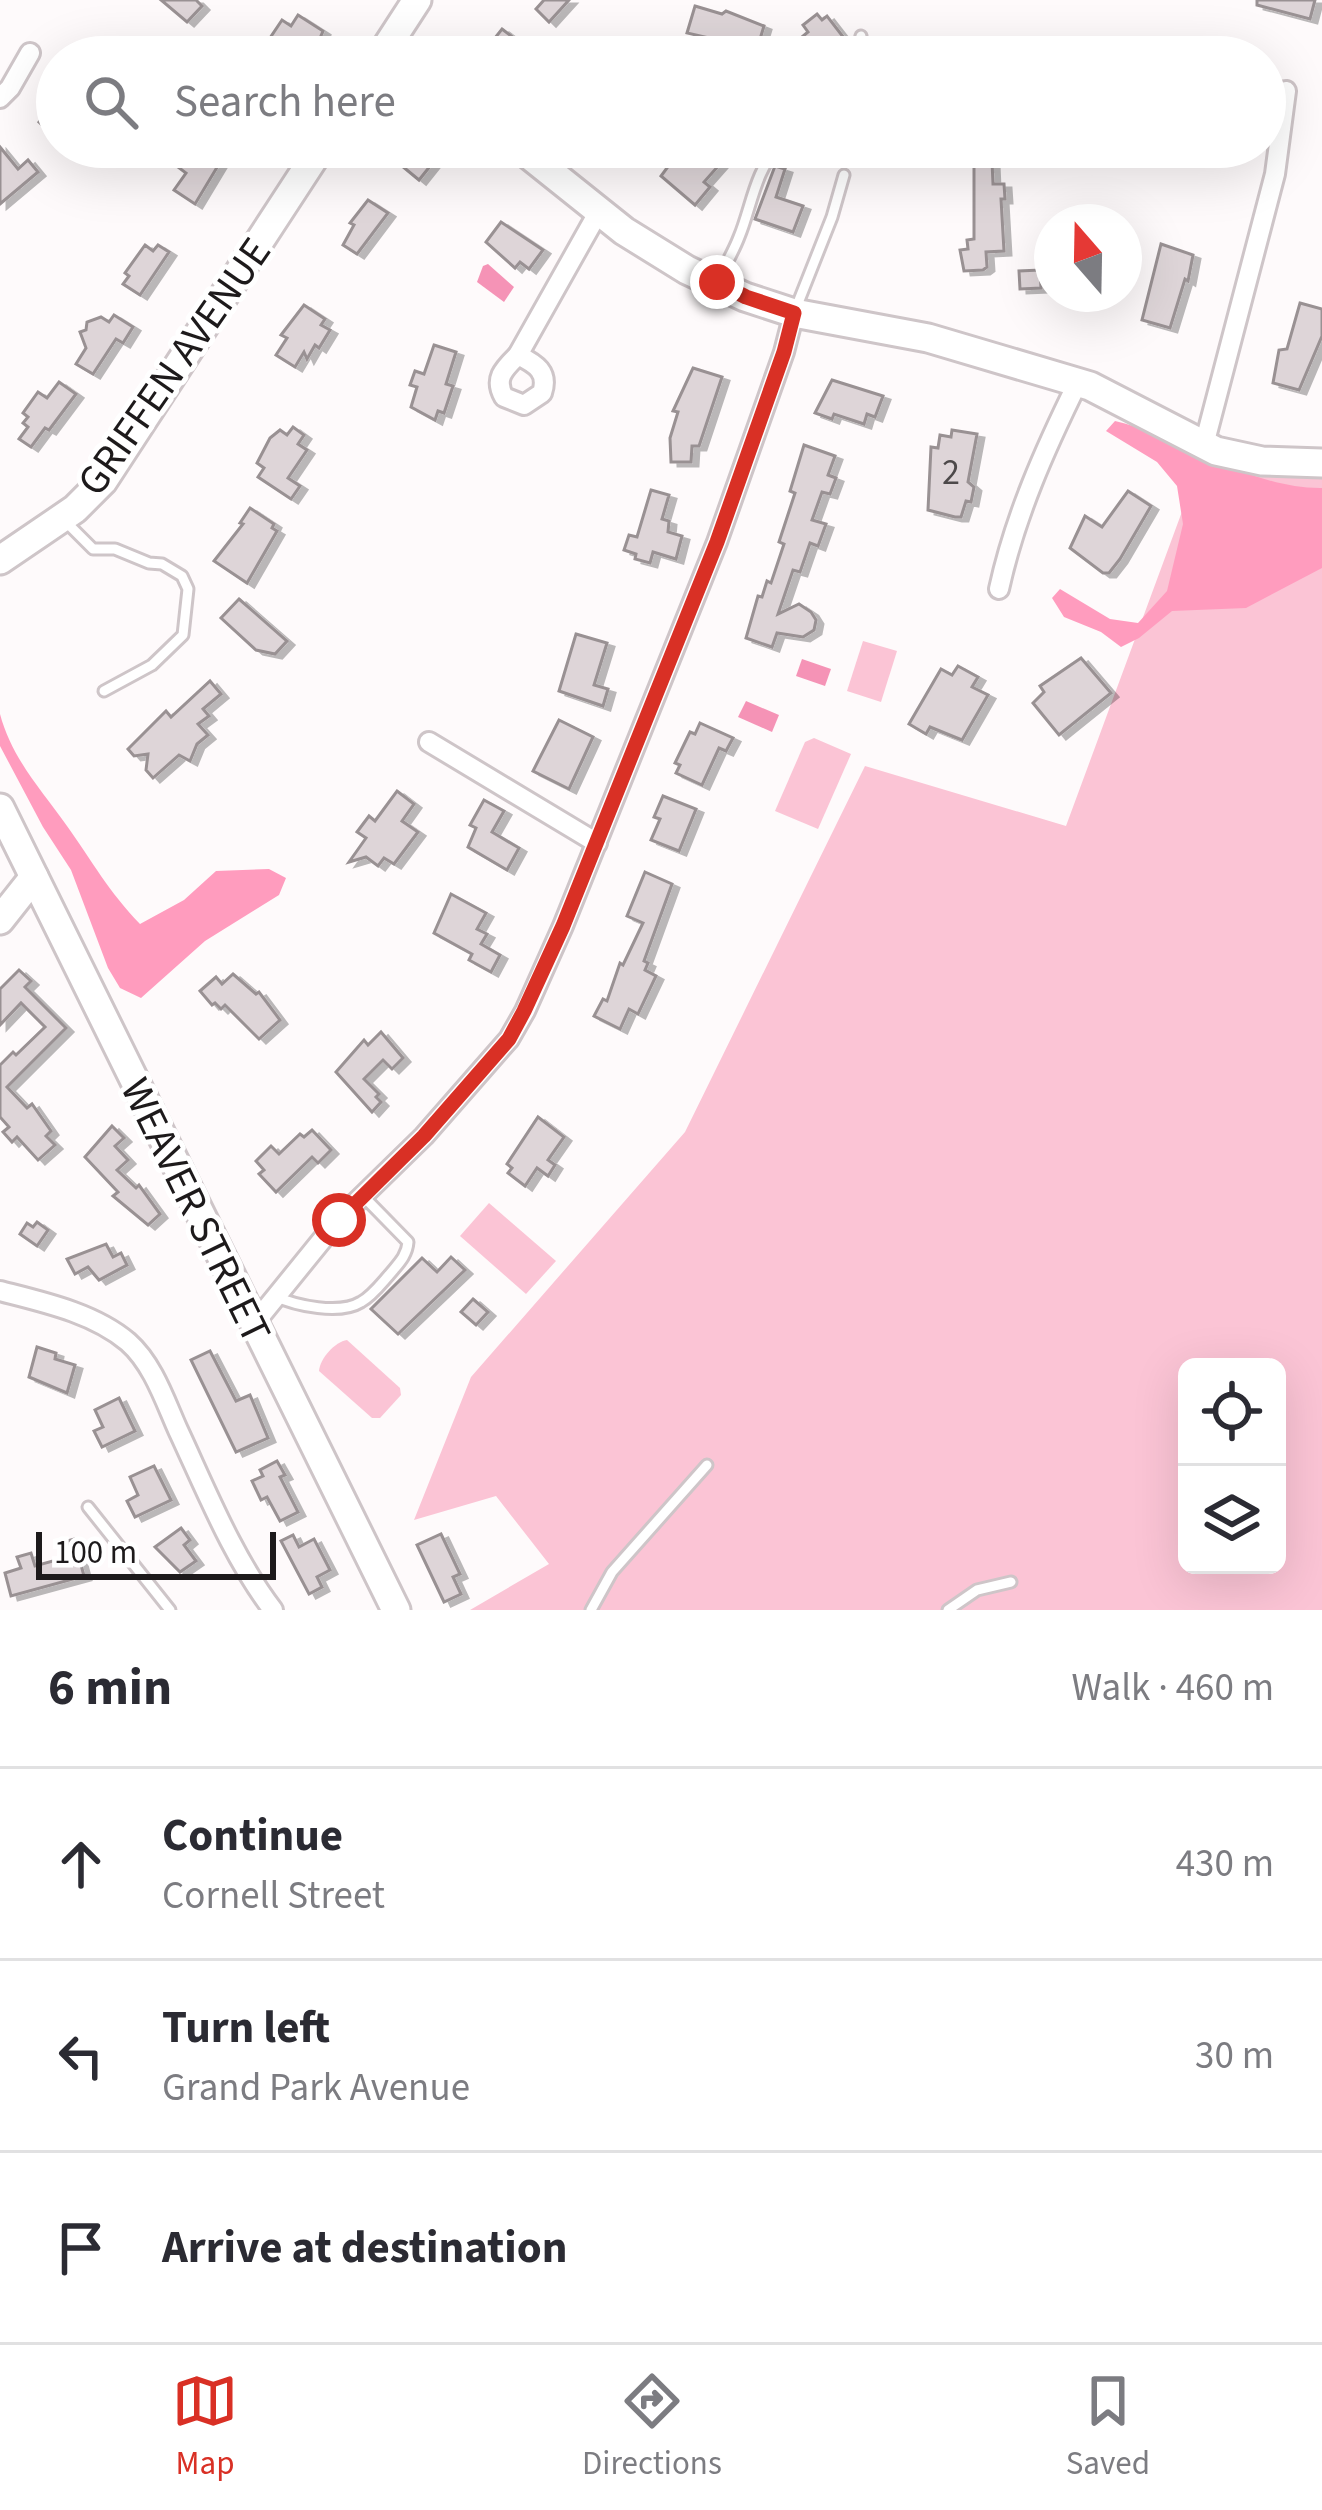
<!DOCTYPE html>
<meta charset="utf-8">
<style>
:root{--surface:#fff;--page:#f7f7f7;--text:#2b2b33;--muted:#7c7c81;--line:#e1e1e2;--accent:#d93025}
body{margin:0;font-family:"Source Sans 3",sans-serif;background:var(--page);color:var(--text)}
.controls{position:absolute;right:36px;bottom:36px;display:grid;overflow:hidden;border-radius:18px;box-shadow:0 12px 48px #0002}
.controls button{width:108px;height:108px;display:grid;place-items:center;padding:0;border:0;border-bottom:3px solid var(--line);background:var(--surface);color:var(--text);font:60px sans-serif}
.compass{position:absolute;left:1034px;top:204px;width:108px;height:108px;border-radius:50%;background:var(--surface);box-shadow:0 12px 48px #0002;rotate:340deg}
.scale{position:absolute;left:36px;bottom:30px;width:240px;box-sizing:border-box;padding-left:12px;border:6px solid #1d1a1b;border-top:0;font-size:33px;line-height:42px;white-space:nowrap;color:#1d1a1b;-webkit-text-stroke:9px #fff;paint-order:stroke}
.stop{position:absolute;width:36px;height:36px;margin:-27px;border:9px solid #d93025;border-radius:50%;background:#fff}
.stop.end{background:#d93025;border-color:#fff;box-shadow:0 3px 12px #0008}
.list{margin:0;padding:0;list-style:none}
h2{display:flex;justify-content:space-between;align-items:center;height:156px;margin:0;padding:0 48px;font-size:51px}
h2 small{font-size:39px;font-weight:400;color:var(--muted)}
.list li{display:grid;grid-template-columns:78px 1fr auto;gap:36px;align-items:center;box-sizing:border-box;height:192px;padding:0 48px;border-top:3px solid var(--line)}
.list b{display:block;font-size:45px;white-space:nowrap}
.list p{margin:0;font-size:39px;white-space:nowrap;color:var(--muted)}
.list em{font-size:39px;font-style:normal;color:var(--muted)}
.icon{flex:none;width:66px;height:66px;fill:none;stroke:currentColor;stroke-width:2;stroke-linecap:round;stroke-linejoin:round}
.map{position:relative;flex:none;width:1322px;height:1610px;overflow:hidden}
.search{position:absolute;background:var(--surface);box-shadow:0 12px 48px #0002;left:36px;right:36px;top:36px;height:132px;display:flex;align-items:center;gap:30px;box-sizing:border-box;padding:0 42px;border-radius:66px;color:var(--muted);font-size:45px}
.sheet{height:732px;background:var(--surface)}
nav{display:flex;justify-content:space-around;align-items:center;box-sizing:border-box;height:168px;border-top:3px solid var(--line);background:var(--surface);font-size:33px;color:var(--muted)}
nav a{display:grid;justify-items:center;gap:6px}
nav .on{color:var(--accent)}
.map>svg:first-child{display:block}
.green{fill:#fbc4d5;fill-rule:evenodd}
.forest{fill:#ff9cbe}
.water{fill:#f593b6}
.building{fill:#ded5d8;stroke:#999193;stroke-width:3;filter:url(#shadow)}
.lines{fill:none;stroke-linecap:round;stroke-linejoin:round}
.lane-casing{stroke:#cec5c8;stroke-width:15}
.street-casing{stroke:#cec5c8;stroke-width:24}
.secondary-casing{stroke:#cec5c8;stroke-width:33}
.lane{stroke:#fff;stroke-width:9}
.street{stroke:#fff;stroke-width:18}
.secondary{stroke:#fff;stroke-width:27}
.route{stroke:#d93025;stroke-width:15}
.labels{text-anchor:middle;stroke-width:10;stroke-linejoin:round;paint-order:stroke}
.number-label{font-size:36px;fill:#4d494a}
.street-label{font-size:42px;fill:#1d1a1b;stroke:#fff}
</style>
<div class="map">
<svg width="1322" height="1610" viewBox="0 0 1322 1610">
<defs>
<filter id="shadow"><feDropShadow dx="7" dy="4" stdDeviation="0" flood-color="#0004"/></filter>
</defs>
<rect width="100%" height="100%" fill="#fefafb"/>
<g class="green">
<path d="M1204,452L1286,476L1322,474V1610H470L549,1564L496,1496L414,1520L471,1377L685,1132L865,766L1066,826ZM1187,1367H1277V1565H1187Z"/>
<path d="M863,641L897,651L881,702L847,691Z"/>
<path d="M814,738L851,754L818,829L775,811L805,742Z"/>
<path d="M489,1203L556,1261L526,1294L460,1236Z"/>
<path d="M347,1340L400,1388L401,1395L380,1418H372L319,1371C320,1358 335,1342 347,1340Z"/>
</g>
<g class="forest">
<path d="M1115,421C1184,437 1249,489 1322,488V568L1246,608L1172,611L1139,638L1121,647L1101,632L1064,617L1052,598L1060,589L1110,619L1138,623L1167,591L1183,524L1177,486L1157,462L1106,431Z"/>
<path d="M0,714C12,759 41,789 67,826C92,861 109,892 140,924L184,900L216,871L269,869L286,878L279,895L205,941L141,998L120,988L108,968L71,870L43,827L0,746Z"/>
</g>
<g class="water">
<path d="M488,264L514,287L504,302L477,282L483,266Z"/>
<path d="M802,659L831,669L825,686L796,676Z"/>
<path d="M746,701L779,715L772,732L738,717Z"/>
</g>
<g class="building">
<path d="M161,0H196L202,6L187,22Z"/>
<path d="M544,0H569L549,22L536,9Z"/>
<path d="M1257,0H1315L1310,19L1257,5Z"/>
<path d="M695,6L722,14L726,11L764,26L757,49L687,33Z"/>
<path d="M817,14L822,20L827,16L844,38L820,57L802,37L808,32L803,25Z"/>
<path d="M298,15L323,31L312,57H265L276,41L270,38L282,20L291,26Z"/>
<path d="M502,29L523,45L526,40L538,49L535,53L540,57H499L503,52L491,43Z"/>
<path d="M57,99V139L39,122Z"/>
<path d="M0,147L18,169L28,160L38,172L0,204Z"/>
<path d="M193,147H222L213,160L219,164L195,204L174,190L186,173L170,161L186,157Z"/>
<path d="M379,147H428L439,155L419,180Z"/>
<path d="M648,147H686L696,156L702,149L720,164L704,182L710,187L695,205L661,176L667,168L662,164L664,161Z"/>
<path d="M992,161L993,184H1004L1005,199H1001L1004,251L986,252L987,267L983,270L964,271L960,250L968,249L967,240L974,239V162Z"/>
<path d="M775,166L785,169L776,197L803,206L793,232L755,219Z"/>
<path d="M368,200L388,213L357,254L343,245L354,225L350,223Z"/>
<path d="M501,222L543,250L529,269L520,262L515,268L486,242Z"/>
<path d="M1161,244L1193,255L1188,281L1185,279L1170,328L1142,320Z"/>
<path d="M145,245L153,251L158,245L169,252L140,295L123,284L129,276L125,273Z"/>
<path d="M1040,270L1041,288L1020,289L1019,271Z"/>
<path d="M1300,303L1322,309V336L1299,390L1273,383L1279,350L1287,349Z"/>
<path d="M304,305L325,319L321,325L330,330L319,348L315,345L307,359L304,352L295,367L276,355L287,338L281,335Z"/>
<path d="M114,315L133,327L123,343L116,339L93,374L76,364L86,348L80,332L86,330L87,322L101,317L109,322Z"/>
<path d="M434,345L456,352L446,384L453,386L444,413L438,411L435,420L411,407L417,387L410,385L415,371L424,374Z"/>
<path d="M693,368L722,377L699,446H692L691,462H671L670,438L678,412L673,411Z"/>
<path d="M832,380L883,396L875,417L867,414L864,424L834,414L832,419L815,413Z"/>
<path d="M59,382L76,394L49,430L45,428L31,447L19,439L28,427L23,423L28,417L23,413L38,392L47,398Z"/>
<path d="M293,427L304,435L298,444L307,450L288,478L300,486L291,499L258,477L264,468L257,463L270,438L280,430L287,435Z"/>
<path d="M952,430L977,434L968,482L974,487L971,502L966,501L961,517H955L928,510L931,447L938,448L940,435L951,437Z"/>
<path d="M804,445L835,456L828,475L836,478L830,494L822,492L812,520L826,524L818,546L810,543L800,572L793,570L778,614L799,604L811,612L816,620L814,630L803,637L777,633L772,647L746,638L758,596L762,597L767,581L771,583L784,544L779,542L795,493L790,491Z"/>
<path d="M651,490L669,495L662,519L669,521L668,532L682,536L676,559L653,552L650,563L635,559L636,554L624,550L629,535L637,537Z"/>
<path d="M1128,491L1151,506L1120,559L1109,573H1103L1070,548L1085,516L1102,527Z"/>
<path d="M250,508L274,524L272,528L277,531L247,583L214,561L243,524L240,523Z"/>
<path d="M239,599L287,641L275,654L256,650L221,618Z"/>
<path d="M576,634L607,643L594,685L608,689L603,706L559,691Z"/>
<path d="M1081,658L1111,693L1059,735L1033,703L1044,692L1040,686Z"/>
<path d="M958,666L978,677L972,687L988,695L962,740L930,727L926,734L909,724L941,669L952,675Z"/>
<path d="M210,681L221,694L203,709L209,716L198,724L208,735L197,744L190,761L179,755L153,778L146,770L148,754L134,756L128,749L166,711L171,717Z"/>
<path d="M559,720L593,737L569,789L533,771Z"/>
<path d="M700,723L733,738L726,751L719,748L702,785L676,773L680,765L675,763L690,732L695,734Z"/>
<path d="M397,791L414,804L402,821L418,832L394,864L384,858L378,866L366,857L349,862L366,838L357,832L369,816L375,821Z"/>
<path d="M663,796L696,809L679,851L651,840L660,819L654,817Z"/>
<path d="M484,800L504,811L492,832L519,848L507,870L468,847L476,828L470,825Z"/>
<path d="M645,872L672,884L644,961L648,963L645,970L656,976L638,1014L629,1009L620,1029L594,1016L603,999L607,1001L620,963L623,965L643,923L627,916Z"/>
<path d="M451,894L486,913L477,929L487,934L481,944L500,955L491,972L469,960L472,954L434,933Z"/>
<path d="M19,970L31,981L25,987L66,1028L7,1087L27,1108L32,1104L51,1131L46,1136L55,1145L38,1160L17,1137L12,1142L3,1132L9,1127L0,1117V1065L13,1052L16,1055L45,1027L21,1003L0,1025V989Z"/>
<path d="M233,974L256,994L259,992L280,1020L259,1039L225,1005L221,1009L215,1003L212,1005L200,991L216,977L222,984Z"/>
<path d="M381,1032L403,1058L392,1069L383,1060L364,1079L379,1094L376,1097L381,1102L372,1112L336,1072L364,1040L368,1045Z"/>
<path d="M538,1117L564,1137L548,1160L555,1165L548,1176L537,1168L525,1186L508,1173L512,1168L507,1164Z"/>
<path d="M112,1126L124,1138L115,1146L128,1160L117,1170L136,1188L139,1185L160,1214L148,1225L113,1196L118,1192L85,1157Z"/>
<path d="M312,1130L331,1150L318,1163L312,1157L276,1192L259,1174L264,1170L256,1161L271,1146L279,1154L300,1134L304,1137Z"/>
<path d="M37,1222L48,1230L37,1246L20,1234L27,1223L33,1227Z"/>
<path d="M106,1244L113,1257L121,1253L127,1265L99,1280L88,1267L75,1274L67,1259Z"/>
<path d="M451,1257L465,1270L398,1334L371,1309L422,1258L437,1272Z"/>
<path d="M473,1299L488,1312L476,1325L461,1312Z"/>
<path d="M37,1347L56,1353L55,1359L75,1365L67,1393L29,1377Z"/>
<path d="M210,1351L236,1401L250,1395L268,1438L236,1452L191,1360Z"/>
<path d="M119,1398L135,1431L102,1447L94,1431L103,1427L95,1410Z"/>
<path d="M277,1461L285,1475L280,1477L298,1512L280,1521L267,1497L261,1500L252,1481L263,1476L260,1470Z"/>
<path d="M154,1466L171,1500L135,1517L127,1501L138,1495L130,1477Z"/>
<path d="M181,1528L190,1540L184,1545L196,1561L180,1572L155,1547Z"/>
<path d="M441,1534L460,1574L453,1577L461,1594L444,1602L417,1545Z"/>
<path d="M293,1535L299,1547L314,1539L330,1570L317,1577L322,1587L309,1594L281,1541Z"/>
<path d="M74,1539L84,1576L11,1596L5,1573L21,1568L17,1557L31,1553L35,1566L64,1558L60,1543Z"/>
</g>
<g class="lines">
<defs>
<g id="lane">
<path d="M856,57L861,36"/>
<path d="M717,282C724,267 733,253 739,237C751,209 755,169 779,147"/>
<path d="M796,308L832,217L844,175"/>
<path d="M66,522L93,549H115L149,563L162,564L182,576L188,589L183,635L152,665L104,691"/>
<path d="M275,1296C296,1306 340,1315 361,1302C372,1296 381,1284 389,1275C398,1264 407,1256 408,1242L363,1196"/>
<path d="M88,1507L170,1610"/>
<path d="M591,1610L612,1572L707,1465"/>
<path d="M948,1610L977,1590L1011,1582"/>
</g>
<g id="street">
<path d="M0,98L10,88L30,53"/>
<path d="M518,355L599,211"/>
<path d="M518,355C536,364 549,372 542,393L524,405L504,397C493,378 505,368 518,355Z"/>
<path d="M1204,445L1275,174L1286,91"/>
<path d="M999,589C1015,516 1045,449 1078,382"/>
<path d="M429,742L597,843"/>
<path d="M0,1291C43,1302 94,1313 128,1342C153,1364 165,1401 178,1430C206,1490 233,1558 273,1610"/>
<path d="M253,1325L339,1219L424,1136L509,1039L525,1011L563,926L717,542L784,352L794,313"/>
</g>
<g id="secondary">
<path d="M380,57L417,0"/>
<path d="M519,147L624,231L687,270L745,297L794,313L928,338L1090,386L1216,451L1262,461L1322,463"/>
<path d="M0,560L75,509L103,481L321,147"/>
<path d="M0,808L396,1610"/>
<path d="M0,920L34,877"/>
</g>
</defs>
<use href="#lane" class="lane-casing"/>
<use href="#street" class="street-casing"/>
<use href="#secondary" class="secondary-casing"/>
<use href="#lane" class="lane"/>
<use href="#street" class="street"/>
<use href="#secondary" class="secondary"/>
</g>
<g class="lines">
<path class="route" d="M339,1220L424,1136L509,1039L524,1011L563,926L717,542L784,352L794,313L746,297L717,282"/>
</g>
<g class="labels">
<g class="number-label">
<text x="951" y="484">2</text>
</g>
<g class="street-label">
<text transform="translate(173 366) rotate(-55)" y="15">GRIFFEN AVENUE</text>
<text transform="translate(197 1210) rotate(64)" y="15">WEAVER STREET</text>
</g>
</g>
</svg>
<div class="controls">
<button><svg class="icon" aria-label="locate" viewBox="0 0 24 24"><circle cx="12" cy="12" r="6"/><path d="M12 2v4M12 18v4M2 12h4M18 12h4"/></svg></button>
<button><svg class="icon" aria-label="layers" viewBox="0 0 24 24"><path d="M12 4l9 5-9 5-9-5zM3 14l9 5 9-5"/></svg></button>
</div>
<svg class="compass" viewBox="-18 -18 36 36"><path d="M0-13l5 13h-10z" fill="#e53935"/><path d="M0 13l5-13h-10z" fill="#7c7c81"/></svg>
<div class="scale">100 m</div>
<div class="stop" style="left:339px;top:1220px"></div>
<div class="stop end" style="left:717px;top:282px"></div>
<div class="search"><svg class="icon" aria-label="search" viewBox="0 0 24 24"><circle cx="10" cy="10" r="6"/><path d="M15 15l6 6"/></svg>Search here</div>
</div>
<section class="sheet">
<h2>6 min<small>Walk · 460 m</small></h2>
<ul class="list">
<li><svg class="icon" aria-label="ahead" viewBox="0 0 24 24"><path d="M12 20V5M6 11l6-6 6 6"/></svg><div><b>Continue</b><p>Cornell Street</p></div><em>430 m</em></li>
<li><svg class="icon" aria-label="left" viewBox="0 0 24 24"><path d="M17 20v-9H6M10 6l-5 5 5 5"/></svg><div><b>Turn left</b><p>Grand Park Avenue</p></div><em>30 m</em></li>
<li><svg class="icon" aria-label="arrive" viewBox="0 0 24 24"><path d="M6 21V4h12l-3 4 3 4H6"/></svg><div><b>Arrive at destination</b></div></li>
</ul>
</section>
<nav>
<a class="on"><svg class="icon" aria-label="map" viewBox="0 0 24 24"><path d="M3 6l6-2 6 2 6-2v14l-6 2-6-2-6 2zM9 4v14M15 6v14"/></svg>Map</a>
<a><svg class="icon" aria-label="directions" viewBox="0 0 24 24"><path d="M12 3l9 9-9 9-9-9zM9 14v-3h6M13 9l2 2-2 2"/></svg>Directions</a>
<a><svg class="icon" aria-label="saved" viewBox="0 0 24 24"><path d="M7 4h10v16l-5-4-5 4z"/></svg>Saved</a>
</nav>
